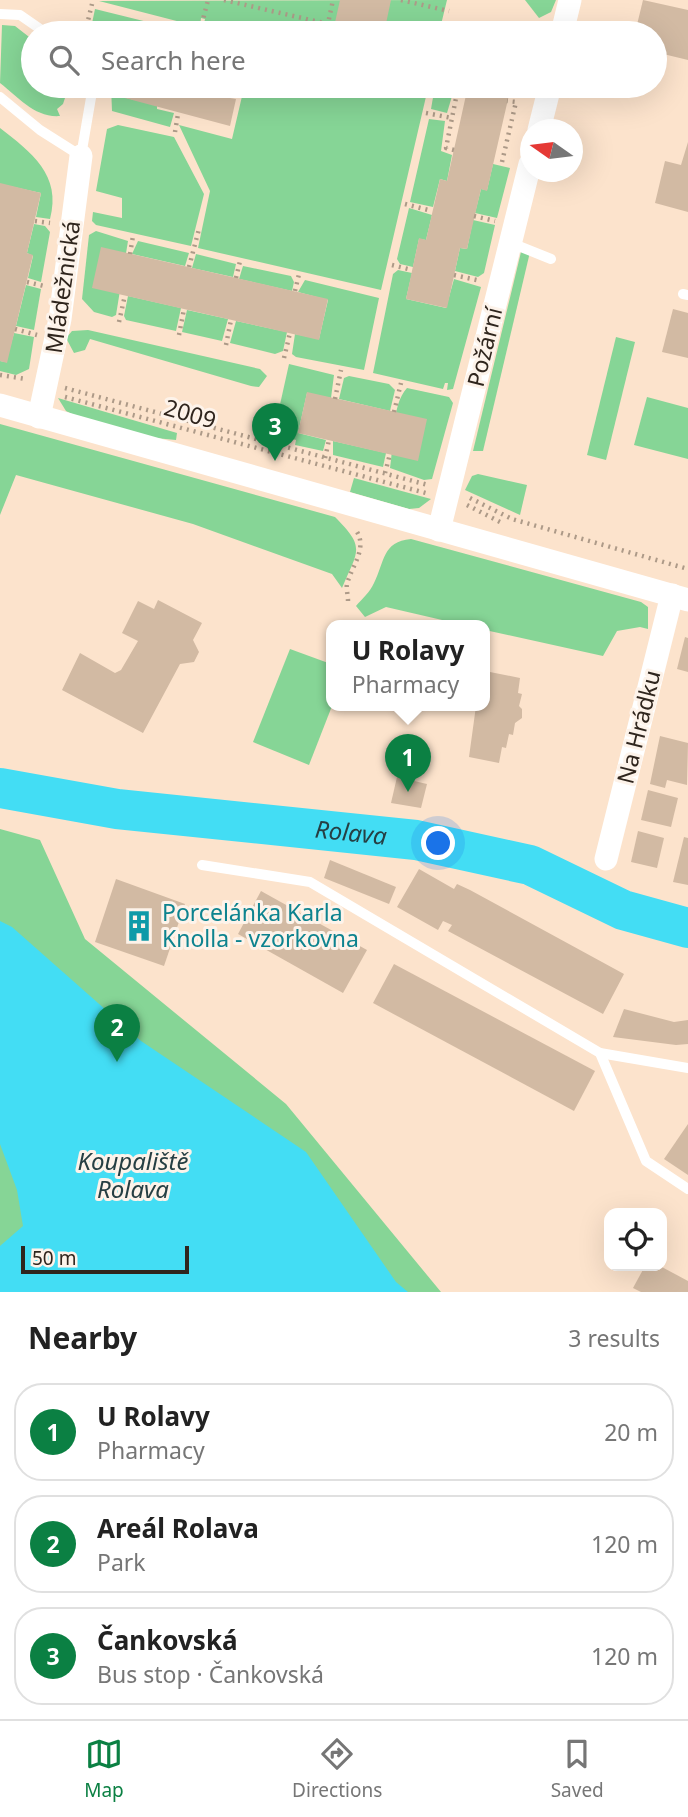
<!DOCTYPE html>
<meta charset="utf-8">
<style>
:root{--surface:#fff;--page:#f2f2f2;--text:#222;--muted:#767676;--line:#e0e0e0;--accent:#0b8043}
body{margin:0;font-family:"Noto Sans",sans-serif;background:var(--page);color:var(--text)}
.controls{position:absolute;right:21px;bottom:21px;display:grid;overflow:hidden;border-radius:14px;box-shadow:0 7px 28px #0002}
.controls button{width:63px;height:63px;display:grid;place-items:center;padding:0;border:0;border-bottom:2px solid var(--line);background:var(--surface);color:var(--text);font:35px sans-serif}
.compass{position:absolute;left:520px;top:119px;width:63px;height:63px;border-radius:50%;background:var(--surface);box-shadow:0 7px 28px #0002;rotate:284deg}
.scale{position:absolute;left:21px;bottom:18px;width:168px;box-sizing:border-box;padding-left:7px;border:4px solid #2f251d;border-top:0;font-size:19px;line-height:24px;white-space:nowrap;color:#2f251d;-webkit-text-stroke:5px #fdf3ea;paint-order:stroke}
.you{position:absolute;left:439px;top:844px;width:24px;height:24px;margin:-18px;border:5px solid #fff;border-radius:50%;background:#1a73e8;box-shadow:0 0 0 10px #1a73e833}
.badge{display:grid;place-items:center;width:46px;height:46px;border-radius:50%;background:var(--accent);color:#fff;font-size:23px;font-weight:700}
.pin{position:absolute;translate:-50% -58px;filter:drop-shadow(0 2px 4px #0008)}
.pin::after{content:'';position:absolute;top:37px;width:24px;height:21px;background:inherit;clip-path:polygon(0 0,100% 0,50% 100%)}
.popup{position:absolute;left:326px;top:620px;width:164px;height:91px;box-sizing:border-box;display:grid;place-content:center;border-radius:14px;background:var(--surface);filter:drop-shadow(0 2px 5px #0005);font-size:23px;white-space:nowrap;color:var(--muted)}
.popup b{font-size:26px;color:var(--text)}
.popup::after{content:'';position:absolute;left:50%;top:100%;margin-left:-14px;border:14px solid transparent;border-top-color:var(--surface)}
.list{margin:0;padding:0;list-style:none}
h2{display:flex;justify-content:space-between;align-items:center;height:91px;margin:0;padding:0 28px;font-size:30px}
h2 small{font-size:23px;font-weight:400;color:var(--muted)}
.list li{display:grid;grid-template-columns:46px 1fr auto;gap:21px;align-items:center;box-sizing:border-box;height:98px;margin:0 14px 14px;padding:0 14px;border:2px solid var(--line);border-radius:28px}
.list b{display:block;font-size:26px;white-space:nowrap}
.list p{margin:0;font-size:23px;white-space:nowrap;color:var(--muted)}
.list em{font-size:23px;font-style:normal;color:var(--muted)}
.icon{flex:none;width:38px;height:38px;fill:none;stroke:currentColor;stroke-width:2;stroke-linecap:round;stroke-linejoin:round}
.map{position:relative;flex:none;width:688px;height:1292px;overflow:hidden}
.search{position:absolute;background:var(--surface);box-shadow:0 7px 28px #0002;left:21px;right:21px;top:21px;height:77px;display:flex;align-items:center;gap:18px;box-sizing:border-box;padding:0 24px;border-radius:38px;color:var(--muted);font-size:26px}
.sheet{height:427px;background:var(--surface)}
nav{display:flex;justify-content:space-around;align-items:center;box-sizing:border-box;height:98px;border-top:2px solid var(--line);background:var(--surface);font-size:19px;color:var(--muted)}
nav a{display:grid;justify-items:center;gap:4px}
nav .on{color:var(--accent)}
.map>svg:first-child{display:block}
.green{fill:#86d596}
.water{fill:#43ddf4}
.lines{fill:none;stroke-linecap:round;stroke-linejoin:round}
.river{stroke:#43ddf4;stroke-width:40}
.building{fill:#d2baa3}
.path{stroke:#ad9a88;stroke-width:4.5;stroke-dasharray:2 5;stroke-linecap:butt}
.service{stroke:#fff;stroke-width:10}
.minor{stroke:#fff;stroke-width:23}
.labels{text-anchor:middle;stroke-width:6;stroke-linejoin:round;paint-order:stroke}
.street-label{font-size:23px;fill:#2f251d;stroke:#fdf3ea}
.culture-label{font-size:23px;fill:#0d838f;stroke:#fdf3ea;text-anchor:start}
.water-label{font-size:24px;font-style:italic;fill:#263f43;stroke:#fdf3ea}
</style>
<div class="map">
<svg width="688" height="1292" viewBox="0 0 688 1292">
<rect width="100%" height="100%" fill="#fce3cc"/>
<g class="green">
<path d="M447,0L439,33H225L203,28L205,19L201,18L200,27L99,1Z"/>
<path d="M525,0H556L551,12L539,18Z"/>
<path d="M95,9L192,33H90Z"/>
<path d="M2,25L15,26L33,40V86H69L63,104L57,109L60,116C35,118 18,97 0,83Z"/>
<path d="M111,86H124L122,97L157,105V109L174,113L170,127L112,111Z"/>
<path d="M237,86L428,88L381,290L198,248L210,191L179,125L232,139L243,92L236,90Z"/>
<path d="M435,86H455L447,113L431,109Z"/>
<path d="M429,119L445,121L441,151L452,155L447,181L440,179L433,207L410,202Z"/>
<path d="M118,125L174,137L204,194L191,246L96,225L92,221L93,212L122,218V198L96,191L107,129Z"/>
<path d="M0,128C31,152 62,175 50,219L36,217L41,193L0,184Z"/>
<path d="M493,164L510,168L497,218L475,213L481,189L487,190Z"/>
<path d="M409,208L432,215L426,240L419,239L413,267L400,264L397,259Z"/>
<path d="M473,220L495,225L484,273L478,277L455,271L460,248L467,249Z"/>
<path d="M34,224L45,226L50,232L41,282L28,278L33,256L27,253Z"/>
<path d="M96,231L128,241L116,315L112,317L94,312L82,299L89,235Z"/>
<path d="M138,241L189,253L185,266L132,254Z"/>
<path d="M521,252H530L483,451H473Z"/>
<path d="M196,254L236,264L233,277L192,268Z"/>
<path d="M243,266L291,276L294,282L292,291L239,279Z"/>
<path d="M398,270L412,273L406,299L446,308L454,279L481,287L453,389L447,390L448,383H445L443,389L373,373L393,274Z"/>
<path d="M305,280L379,298L364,370L296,357L292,354L295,334L319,339L328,300L298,292Z"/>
<path d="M26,285L41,289L34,330L16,326Z"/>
<path d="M128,296L181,308L176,331L126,320L124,316Z"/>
<path d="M187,310L228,319L222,341L182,332Z"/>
<path d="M236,321L287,332L283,351L275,354L230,343Z"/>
<path d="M88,330L260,369L267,376L259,387L251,386L90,339L85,350L74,353L66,338L72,331Z"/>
<path d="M14,333L34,337L29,369L16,375L0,371V361L6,362Z"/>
<path d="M616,337L635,342L606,460L587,455Z"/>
<path d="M289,364L334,375L331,398L307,393L298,433L326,440L323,451L295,445L296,440L281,436L285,414L279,409Z"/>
<path d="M349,376L389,384L395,390L390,411L339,399L344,378Z"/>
<path d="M407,388L449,397L453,403L432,479L424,480L390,468C394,446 391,405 407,388Z"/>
<path d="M647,397L688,408V459L634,445Z"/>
<path d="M58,398L177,433L176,440L145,437L76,416L66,411Z"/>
<path d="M0,424L335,517C366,548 358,550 342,588L332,574L193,524L16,475L0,515Z"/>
<path d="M333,441L386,453L383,467L333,455Z"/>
<path d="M478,474L527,485L520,515L465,490L472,476Z"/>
<path d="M354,478L431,499L419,508L409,509L350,492Z"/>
<path d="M411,539L641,602L648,607V629L640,627L617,631L603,656L485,630V626H468L386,607L365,617L356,606C362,599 370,592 374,583C385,561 382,542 411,539Z"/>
<path d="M290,649L331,664L332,706L309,765L253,742Z"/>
<path d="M0,829L40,840L85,939L286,1104L441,1292H0Z"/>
</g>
<path class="water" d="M0,921L12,927L141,1041L306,1152L396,1282L408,1292H0V1246L23,1226L17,1190L0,1144Z"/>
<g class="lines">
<path class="river" id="s1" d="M0,788L117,809L416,840L530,865L623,910L688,928"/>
</g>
<g class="building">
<path d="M340,0H391L384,33H359L334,27Z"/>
<path d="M643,0L688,10V60L655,52V33H635Z"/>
<path d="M124,86H226L224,97L236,99L230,126L121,97Z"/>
<path d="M468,86H511L487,191L481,189L467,249L460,248L447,308L406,299L419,238L426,240L440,179L447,181Z"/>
<path d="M688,142V212L655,203L665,161L681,165Z"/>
<path d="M0,183L41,193L27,253L33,255L7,363L0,361Z"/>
<path d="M101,247L328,299L319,340L92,288Z"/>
<path d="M673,309L688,313V358L662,352Z"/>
<path d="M307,392L427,419L418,461L298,433Z"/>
<path d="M158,600L202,623L193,640L199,652L194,662L180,664L143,733L62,690L80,653L115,673L121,670L138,641L122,633L138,601L154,609Z"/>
<path d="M685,637L688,638V672L677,669Z"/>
<path d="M485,671L520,678L518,693L522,694L519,706L522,709V718L515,723L513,735L509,734L506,748L502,747L499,763L469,757L476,706H485Z"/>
<path d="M660,736L688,743L687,785L667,780L665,788L650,784Z"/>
<path d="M397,777L427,784L421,808L391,803Z"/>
<path d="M648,790L678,798L671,827L641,820Z"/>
<path d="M638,831L664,838L657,868L631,862Z"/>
<path d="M684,837L688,838V885L673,882Z"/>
<path d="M330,860L396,887L389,904L324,878Z"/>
<path d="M419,869L454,889L457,884L470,890L624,974L603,1014L448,931L452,925L443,921L438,930L397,907Z"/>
<path d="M116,879L185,904L164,966L95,942Z"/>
<path d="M261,891L367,950L343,993L238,934Z"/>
<path d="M394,964L595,1071L574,1111L373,1003Z"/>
<path d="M624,1009L674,1022L688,1020V1044L676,1045L613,1037Z"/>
<path d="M688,1124V1175L664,1159Z"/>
<path d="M645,1266H660L688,1281V1292H641L633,1288Z"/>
</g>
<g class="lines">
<g class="path">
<path d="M224,0L328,24"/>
<path d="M401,0L449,11"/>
<path d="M200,31L208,0"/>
<path d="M85,33L92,4"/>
<path d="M326,33L333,0"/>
<path d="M426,113L452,118"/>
<path d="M175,132L178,114"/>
<path d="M454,150L446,148L458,88L467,90"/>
<path d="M502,162L516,102L507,101"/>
<path d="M405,204L432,211"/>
<path d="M474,216L495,221"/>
<path d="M35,221L50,223"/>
<path d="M130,254L133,236"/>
<path d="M392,265L412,270"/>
<path d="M189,267L199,229"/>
<path d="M454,275L481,281"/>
<path d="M236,278L240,261"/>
<path d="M27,282L44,286"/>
<path d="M295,291L299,274"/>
<path d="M119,322L125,295"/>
<path d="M15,329L37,335"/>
<path d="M179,335L184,309"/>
<path d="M226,345L231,320"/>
<path d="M284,358L290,333"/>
<path d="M0,375L26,379"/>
<path d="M65,388L428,485"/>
<path d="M65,397L426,493"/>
<path d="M335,399L341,370"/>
<path d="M394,412L401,383"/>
<path d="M325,458L329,440"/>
<path d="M385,473L390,454"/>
<path d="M470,498L512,519L688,569"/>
<path d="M467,505L500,522"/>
<path d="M348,601C348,595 346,589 347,584C352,565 369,547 355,529"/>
</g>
<g class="service">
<path d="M0,14L20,15L46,33"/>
<path d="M0,97L40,130L81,156L93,86"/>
<path d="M511,243L551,259"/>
<path d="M683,294L688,295"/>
<path d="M202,865L310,882L600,1053L646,1161L688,1189"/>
<path d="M600,1053L688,1068"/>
</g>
<g class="minor">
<path d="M562,33L570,0"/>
<path d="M539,130L550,86"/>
<path d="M0,405L688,600"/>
<path d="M39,417L60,319L81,156"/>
<path d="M439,530L530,164"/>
<path d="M606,859L672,595"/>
</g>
</g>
<defs>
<symbol id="building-bare" viewBox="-9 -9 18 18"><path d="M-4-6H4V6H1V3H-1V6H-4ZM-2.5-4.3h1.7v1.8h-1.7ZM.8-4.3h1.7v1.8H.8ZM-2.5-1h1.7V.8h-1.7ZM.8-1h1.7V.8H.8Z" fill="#0f9aa8" stroke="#fdf3ea" stroke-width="2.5" paint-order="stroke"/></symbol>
</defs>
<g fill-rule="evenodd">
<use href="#building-bare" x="117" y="904" width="44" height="44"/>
</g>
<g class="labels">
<g class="street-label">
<text transform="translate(63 287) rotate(-82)" y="8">Mládežnická</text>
<text transform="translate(485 347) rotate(-76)" y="8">Požární</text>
<text transform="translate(190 414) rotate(16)" y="8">2009</text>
<text transform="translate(639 727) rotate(-76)" y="8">Na Hrádku</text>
</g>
<g class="culture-label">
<text x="162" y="921">Porcelánka Karla<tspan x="162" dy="26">Knolla - vzorkovna</tspan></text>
</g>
<g class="water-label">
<text dy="8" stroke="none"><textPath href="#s1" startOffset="354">Rolava</textPath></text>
<text x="133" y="1170">Koupaliště<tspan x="133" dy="28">Rolava</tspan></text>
</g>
</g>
</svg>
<div class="controls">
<button><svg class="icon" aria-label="locate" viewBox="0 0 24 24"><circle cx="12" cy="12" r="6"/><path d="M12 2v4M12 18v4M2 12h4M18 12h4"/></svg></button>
</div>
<svg class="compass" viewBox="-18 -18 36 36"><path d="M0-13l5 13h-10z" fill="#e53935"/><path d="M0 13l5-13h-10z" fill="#767676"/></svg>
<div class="scale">50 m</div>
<div class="you"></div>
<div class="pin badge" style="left:408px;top:792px">1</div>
<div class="popup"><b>U Rolavy</b>Pharmacy</div>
<div class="pin badge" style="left:117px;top:1062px">2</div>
<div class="pin badge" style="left:275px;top:461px">3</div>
<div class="search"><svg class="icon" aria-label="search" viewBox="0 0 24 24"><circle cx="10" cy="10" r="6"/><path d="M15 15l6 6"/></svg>Search here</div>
</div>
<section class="sheet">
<h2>Nearby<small>3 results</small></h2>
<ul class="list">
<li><span class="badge">1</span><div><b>U Rolavy</b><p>Pharmacy</p></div><em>20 m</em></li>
<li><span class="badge">2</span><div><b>Areál Rolava</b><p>Park</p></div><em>120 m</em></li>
<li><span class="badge">3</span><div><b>Čankovská</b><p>Bus stop · Čankovská</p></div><em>120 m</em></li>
</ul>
</section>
<nav>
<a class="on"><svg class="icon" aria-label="map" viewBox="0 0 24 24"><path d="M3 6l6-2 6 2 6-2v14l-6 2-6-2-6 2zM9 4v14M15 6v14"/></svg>Map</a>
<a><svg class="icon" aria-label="directions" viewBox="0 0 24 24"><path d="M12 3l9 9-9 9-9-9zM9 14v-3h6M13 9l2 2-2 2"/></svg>Directions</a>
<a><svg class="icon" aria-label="saved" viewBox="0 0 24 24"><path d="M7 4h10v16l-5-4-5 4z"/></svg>Saved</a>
</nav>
